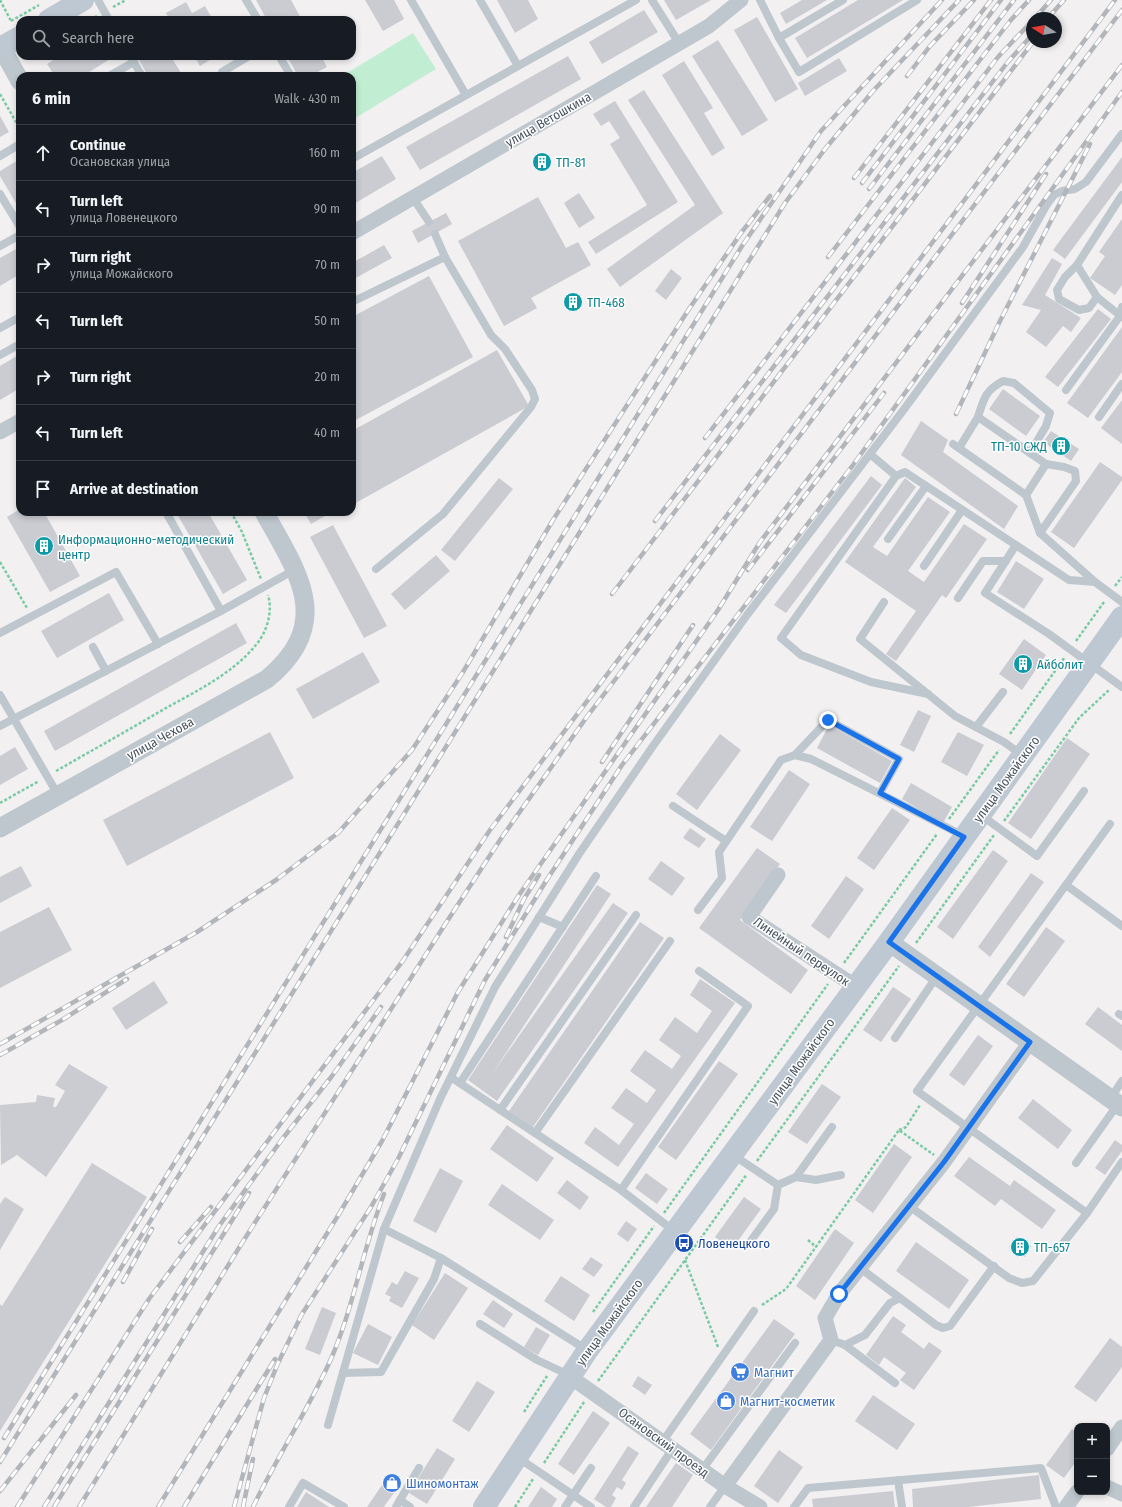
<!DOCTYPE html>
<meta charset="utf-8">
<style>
:root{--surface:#171b24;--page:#20242c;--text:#f1f3f6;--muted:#9ea1a6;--line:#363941}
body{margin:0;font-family:"Fira Sans Condensed",sans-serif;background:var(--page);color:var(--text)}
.controls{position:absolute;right:12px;bottom:12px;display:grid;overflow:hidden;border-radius:8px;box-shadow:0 2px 6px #0003}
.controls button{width:36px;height:36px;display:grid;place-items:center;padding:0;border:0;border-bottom:1px solid var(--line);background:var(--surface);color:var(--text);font:20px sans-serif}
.compass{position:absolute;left:1026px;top:12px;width:36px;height:36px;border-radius:50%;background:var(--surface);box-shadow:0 2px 6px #0003;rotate:281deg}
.stop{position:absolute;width:12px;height:12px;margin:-9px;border:3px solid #1a73e8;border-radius:50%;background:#fff}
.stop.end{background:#1a73e8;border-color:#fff;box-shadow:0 1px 4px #0008}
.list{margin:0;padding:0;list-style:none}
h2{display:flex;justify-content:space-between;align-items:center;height:52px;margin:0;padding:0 16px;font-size:17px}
h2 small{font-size:13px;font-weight:400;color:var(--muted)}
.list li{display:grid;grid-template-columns:26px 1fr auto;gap:12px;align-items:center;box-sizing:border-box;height:56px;padding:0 16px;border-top:1px solid var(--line)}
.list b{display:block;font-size:15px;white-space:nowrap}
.list p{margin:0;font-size:13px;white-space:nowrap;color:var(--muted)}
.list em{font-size:13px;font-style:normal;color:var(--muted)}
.icon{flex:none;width:22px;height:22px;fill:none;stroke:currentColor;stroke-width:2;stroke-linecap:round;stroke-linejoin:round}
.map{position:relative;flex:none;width:1122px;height:1507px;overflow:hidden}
.search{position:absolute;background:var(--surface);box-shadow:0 2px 6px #0003;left:16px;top:16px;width:340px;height:44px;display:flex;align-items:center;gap:10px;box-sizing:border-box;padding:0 14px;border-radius:12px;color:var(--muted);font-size:15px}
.panel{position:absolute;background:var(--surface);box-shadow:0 2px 6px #0003;left:16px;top:72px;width:340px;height:444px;border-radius:12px}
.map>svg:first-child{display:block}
.green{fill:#c1eed3}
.building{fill:#caccd2}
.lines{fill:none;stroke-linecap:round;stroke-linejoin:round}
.path{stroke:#7acba5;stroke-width:2.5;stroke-dasharray:3 2;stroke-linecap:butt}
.service{stroke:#bec7ce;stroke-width:8}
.minor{stroke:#bec7ce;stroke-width:15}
.tertiary{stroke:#bec7ce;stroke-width:19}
.secondary{stroke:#bec8d3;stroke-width:22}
.rail-casing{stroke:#b2b5ba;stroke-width:4.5}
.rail{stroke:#fff;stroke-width:3;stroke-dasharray:9;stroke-linecap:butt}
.route{stroke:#1a73e8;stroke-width:5}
.labels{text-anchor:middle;stroke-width:3;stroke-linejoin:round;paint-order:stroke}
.street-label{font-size:13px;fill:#48535d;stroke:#fff}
.culture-label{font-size:13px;fill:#0d838f;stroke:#fff;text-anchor:start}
.transit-label{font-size:13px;fill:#164399;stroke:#fff;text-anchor:start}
.shop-label{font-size:13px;fill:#366cbe;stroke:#fff;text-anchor:start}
</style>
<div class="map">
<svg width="1122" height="1507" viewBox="0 0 1122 1507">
<rect width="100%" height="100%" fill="#f2f0f0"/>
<path class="green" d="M413,33L436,69L352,120V76H342Z"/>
<g class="building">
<path d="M256,0H291L302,20H267Z"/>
<path d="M365,0H394L404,19L383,31Z"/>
<path d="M497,0H528L538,19L515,33Z"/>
<path d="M664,0H711L676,20Z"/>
<path d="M802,0H827L786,24L780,13Z"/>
<path d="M858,0H903L807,58L795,38Z"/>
<path d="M186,2L192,13L205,6L213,20H170L166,13Z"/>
<path d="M644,10L658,32L602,64L589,42Z"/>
<path d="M757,17L798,89L775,102L734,30Z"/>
<path d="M718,40L768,120L742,136L692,56Z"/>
<path d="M60,56H115L86,74L87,76H55L47,64Z"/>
<path d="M137,56H180L173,60L183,76H148Z"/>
<path d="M194,56H214L215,57L200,66Z"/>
<path d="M287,56H321L327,67L310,76H298Z"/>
<path d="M568,56L581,79L420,170L406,147Z"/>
<path d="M839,58L847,71L805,96L798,83Z"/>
<path d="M684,61L713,108L704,113L725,148L712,156L662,75Z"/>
<path d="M644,90L723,213L620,287L607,269L695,205L628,100Z"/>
<path d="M615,101L678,202L596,254L588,242L647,205L610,144L620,138L609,121L601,126L593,114Z"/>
<path d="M0,116L9,132L0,137Z"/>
<path d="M382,156L396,179L352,205V173Z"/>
<path d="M542,156L548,166L543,169L537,159Z"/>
<path d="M1122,157V182L1065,259L1053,250Z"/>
<path d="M20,159V210L0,176V171Z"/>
<path d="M579,193L595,218L579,228L564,203Z"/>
<path d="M538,197L566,248L578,242L591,265L531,298L537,308L504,326L458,241Z"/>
<path d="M446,213L452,224L418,243L412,231Z"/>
<path d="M1122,219V285L1115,295L1090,278L1105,256L1099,252Z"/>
<path d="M384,245L392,258L352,280V263Z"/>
<path d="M16,249L20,256V274L0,286V258Z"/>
<path d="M1052,258L1062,264L1045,295L1081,318L1071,332L1063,326L1046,347L1026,332L1041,310L1022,305Z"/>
<path d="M671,269L682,278L666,300L655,291Z"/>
<path d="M429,276L473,357L352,422V317Z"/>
<path d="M577,294L582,304L570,310L565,300Z"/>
<path d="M1098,309L1111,319L1058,387L1045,377Z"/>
<path d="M1122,327V372L1088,418L1067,403Z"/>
<path d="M497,350L529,406L352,505V431Z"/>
<path d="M20,354V388L0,400V366Z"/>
<path d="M1003,389L1040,416L1026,436L989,409Z"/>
<path d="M1122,400V444L1101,428Z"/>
<path d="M921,421L948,440L943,452L1018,506L1004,529L901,455Z"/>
<path d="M1051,431L1079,449L1071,461L1043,442Z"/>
<path d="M1100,462L1122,477V480L1074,548L1051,532Z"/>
<path d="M871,476L882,485L786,613L774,605Z"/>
<path d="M499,478L513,489L455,561L441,550Z"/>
<path d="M905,478L916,487L873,547L887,556L928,497L950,512L908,571L924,582L964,524L987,539L946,598L942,595L896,661L886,654L916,611L845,562Z"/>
<path d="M20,509V512H44L80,576L50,592L7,517Z"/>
<path d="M176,512H208L247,580L223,594Z"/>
<path d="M304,512H332L311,524Z"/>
<path d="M333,525L387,626L364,638L310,537Z"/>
<path d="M436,555L450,571L405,610L391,594Z"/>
<path d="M1016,561L1044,579L1024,609L997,592Z"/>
<path d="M109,593L124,620L57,658L41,631Z"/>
<path d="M236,623L247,643L55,751L44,731Z"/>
<path d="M1024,639L1046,655L1022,690L999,674Z"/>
<path d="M363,652L380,682L313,719L296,689Z"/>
<path d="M918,710L931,716L914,752L900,745Z"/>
<path d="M829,725L892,761L880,783L817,748Z"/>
<path d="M270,732L294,778L127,866L103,820Z"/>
<path d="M958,732L984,745L967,776L941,762Z"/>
<path d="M720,734L741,750L697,810L676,794Z"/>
<path d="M1067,738L1090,754L1031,839L1008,823Z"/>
<path d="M15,747L28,769L0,785V756Z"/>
<path d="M789,770L810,784L772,841L750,827Z"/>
<path d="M911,783L952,807L943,823L902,799Z"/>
<path d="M892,808L910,820L874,870L857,858Z"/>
<path d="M690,828L706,839L699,848L683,838Z"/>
<path d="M757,848L780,864L740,920L808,970L791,994L699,928Z"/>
<path d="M993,850L1008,861L953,939L937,927Z"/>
<path d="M661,861L685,878L672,896L648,879Z"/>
<path d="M21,866L32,886L0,903V877Z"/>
<path d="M1031,873L1044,882L990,957L978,947Z"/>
<path d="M846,876L864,889L829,939L811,926Z"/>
<path d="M597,885L611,894L492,1074L613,903L628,913L497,1101L468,1080Z"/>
<path d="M49,907L72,950L0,988V932Z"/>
<path d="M640,922L664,938L533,1127L509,1111Z"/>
<path d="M1046,927L1065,941L1024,997L1006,984Z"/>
<path d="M700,979L735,1003L618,1167L584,1143L595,1127L619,1145L634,1124L611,1108L626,1088L647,1103L656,1090L630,1071L645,1050L672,1069L681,1056L659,1040L675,1017L697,1033L712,1011L690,995Z"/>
<path d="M154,981L168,1003L126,1030L112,1008Z"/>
<path d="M893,987L911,999L881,1042L863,1030Z"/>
<path d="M1098,1007L1122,1025V1051L1085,1024Z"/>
<path d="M978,1035L993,1046L964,1086L949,1075Z"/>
<path d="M719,1061L738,1074L676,1160L658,1147Z"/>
<path d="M69,1064L108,1087L46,1177L17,1155L1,1165L0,1105L36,1102L37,1095L55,1098L53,1107H56L65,1091L55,1085Z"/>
<path d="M822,1084L841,1097L807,1144L788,1132Z"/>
<path d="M1033,1099L1072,1130L1058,1149L1018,1118Z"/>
<path d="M507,1125L554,1158L537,1182L490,1149Z"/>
<path d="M1115,1140L1122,1145V1151L1105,1175L1095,1168Z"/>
<path d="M894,1144L912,1157L873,1213L855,1200Z"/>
<path d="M969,1157L1010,1186L1014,1180L1056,1210L1042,1229L1001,1199L995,1206L954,1176Z"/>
<path d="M92,1163L147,1197L0,1431V1304L2,1306Z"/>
<path d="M440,1168L463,1181L436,1233L413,1221Z"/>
<path d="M646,1173L668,1189L657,1204L635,1188Z"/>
<path d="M567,1180L589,1197L580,1210L557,1193Z"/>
<path d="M502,1184L554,1220L540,1240L488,1205Z"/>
<path d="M5,1197L24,1209L0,1250V1204Z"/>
<path d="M744,1197L761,1209L732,1249L715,1237Z"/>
<path d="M626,1221L637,1229L628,1242L617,1234Z"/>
<path d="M835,1229L854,1243L815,1300L796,1286Z"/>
<path d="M1016,1237L1031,1246L1025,1257L1009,1247Z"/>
<path d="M916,1242L969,1280L949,1309L896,1271Z"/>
<path d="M591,1257L603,1265L594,1277L582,1269Z"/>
<path d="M405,1271L419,1278L402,1308L389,1301L391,1297L385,1294L392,1282L397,1285Z"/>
<path d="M445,1273L468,1288L434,1340L412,1325Z"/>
<path d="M561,1276L590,1295L574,1321L544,1301Z"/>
<path d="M493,1300L513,1314L504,1328L483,1314Z"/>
<path d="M322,1307L336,1313L320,1355L305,1349Z"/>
<path d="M893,1316L906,1325L901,1332L924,1349L929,1342L942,1351L914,1390L900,1380L906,1373L884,1357L879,1365L866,1355Z"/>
<path d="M774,1319L795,1334L711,1450L690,1434Z"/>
<path d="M368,1324L392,1337L378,1365L353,1353Z"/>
<path d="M536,1327L550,1335L538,1355L524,1347Z"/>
<path d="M1110,1338L1122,1347V1367L1096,1402L1074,1387Z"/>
<path d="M638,1376L652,1385L645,1395L632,1386Z"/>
<path d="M477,1381L495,1392L469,1432L452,1421Z"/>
<path d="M873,1395L915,1424L897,1450L855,1421Z"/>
<path d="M593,1411L610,1423L574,1475L558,1464Z"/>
<path d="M1072,1429L1077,1433V1460L1064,1478L1046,1465Z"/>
<path d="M628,1446L639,1453L622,1480L626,1483L622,1490L617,1487L612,1495L616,1498L611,1507H606L594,1499Z"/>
<path d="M437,1448L455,1459L427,1504L409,1493Z"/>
<path d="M779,1450L803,1467L778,1503L754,1486Z"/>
<path d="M676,1463L693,1475L672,1507H646Z"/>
<path d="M389,1475L400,1483L395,1491L383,1484Z"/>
<path d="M1039,1475L1041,1499L968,1507H913L912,1489Z"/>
<path d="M382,1485L394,1493L385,1505L384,1507H367Z"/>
<path d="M541,1487L557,1499L552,1507H528Z"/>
<path d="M893,1491L895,1507H813L812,1499Z"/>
<path d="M306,1492L329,1507H297Z"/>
</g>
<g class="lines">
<g class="path">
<path d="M0,0L11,21"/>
<path d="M113,7L126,0"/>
<path d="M90,20L97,16"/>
<path d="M11,21L39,5"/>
<path d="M0,94L20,129"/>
<path d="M231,512L242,532L261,579"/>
<path d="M0,562L27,608"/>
<path d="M1115,586L1122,577"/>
<path d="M1076,641L1104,602"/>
<path d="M1010,734L1065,657"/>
<path d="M56,771C93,750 130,729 166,708C197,691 233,673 255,646C267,633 273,611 268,595"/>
<path d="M0,803L39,781"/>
<path d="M949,819L999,750"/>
<path d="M1004,821L1079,718L1109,690"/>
<path d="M916,943L994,835"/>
<path d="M844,963L937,834"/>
<path d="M899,1130L906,1127L920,1105"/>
<path d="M757,1161L899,966"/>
<path d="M664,1213L828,984"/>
<path d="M808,1240L816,1247"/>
<path d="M685,1260L718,1347"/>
<path d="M762,1305L786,1289L899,1130L934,1155"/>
<path d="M593,1312L654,1226"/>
<path d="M598,1381L747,1174"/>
<path d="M524,1412L547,1376"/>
<path d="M544,1463L584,1402"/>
<path d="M515,1507L533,1479"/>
</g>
<g class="service">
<path d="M98,0L109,20"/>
<path d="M246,0L258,20"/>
<path d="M411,0L466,95"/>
<path d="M480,0L518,66"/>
<path d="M652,0L679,43"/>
<path d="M760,0L779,38L799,72L917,0"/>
<path d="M779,38L843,0"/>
<path d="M130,56L142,76"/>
<path d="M279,56L291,76"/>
<path d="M109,76L134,62"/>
<path d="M221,76L222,72L249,56"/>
<path d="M0,156L20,144"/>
<path d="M352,159L636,0"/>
<path d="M0,194L20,227"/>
<path d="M1122,195L1077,265L1097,297L1122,317"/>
<path d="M413,198L429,222"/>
<path d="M0,246L20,235"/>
<path d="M1077,265L1065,277L1057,290L1059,299L1079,310L1089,308L1097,297"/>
<path d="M352,302L445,257L435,234"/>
<path d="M0,328L20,317"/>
<path d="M0,355L20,344"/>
<path d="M1066,390L1120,316L1122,307"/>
<path d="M978,417C984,398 985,391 1003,381L1014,383L1050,413L1046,426L1030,453"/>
<path d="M1099,417L1122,384"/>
<path d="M953,444L1026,495L1040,533L1095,582"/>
<path d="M959,448L978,417L1046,464"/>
<path d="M870,454L896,476"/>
<path d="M1026,495L1046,464L1064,467L1075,471L1076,481L1040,533"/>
<path d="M166,512L221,611"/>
<path d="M888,539L926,486"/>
<path d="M1016,545L985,593L1049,634L1122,687"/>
<path d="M924,566L962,510"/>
<path d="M376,569L443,514L531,407L535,399L532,390L505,349L491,335L445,257"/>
<path d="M958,598L983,561H1006"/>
<path d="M884,602L860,639L955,716L1004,742L1022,755"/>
<path d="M0,633L116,572L158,644"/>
<path d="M93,647L106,671"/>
<path d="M928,694L871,682L801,655L781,638L896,476L905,472L1069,580L1095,582L1122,602"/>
<path d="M0,695L58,795"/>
<path d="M0,726L221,611L296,569"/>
<path d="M976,727L1003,692"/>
<path d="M795,755L828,720L899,759L880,793"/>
<path d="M673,806L726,841"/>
<path d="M981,815L1037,856L1084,791"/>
<path d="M1110,824L917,1091L1087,1213L1122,1162"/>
<path d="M1066,885L1122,926"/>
<path d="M698,910L722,878L719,852L781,760L795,755L811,759L964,836"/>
<path d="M539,917L563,927"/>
<path d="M1119,1014L1122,1016"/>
<path d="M895,1038L937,976"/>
<path d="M455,1080L621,1190"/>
<path d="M460,1083L596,876"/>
<path d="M1110,1099L1122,1081"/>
<path d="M500,1110L636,915"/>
<path d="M535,1133L670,941"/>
<path d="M733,1155L778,1185L796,1177L816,1180L841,1175"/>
<path d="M1076,1163L1118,1104"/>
<path d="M796,1177L832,1127"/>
<path d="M909,1206L1009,1278L1022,1283L1033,1281L1087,1213"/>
<path d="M384,1229L441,1258L587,1350"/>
<path d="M674,1231L621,1190L748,1006L699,971"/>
<path d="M750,1242L774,1209L778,1185"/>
<path d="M860,1268L900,1298"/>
<path d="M480,1324L537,1360L569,1375"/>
<path d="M831,1340L845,1345L865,1335L890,1303L900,1298L936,1325L943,1328L950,1326L994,1266"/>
<path d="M845,1345L895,1383"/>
<path d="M343,1373L381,1372L434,1279L441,1258"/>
<path d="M328,1425L384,1229L440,1099L495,987L579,854L653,746L747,615L902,412L1023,247L1046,206L1054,195L1062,191L1075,189L1086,182L1122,134"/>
<path d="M663,1441L754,1311"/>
<path d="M517,1457L591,1507"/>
<path d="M702,1470L795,1343"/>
<path d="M898,1480L902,1507"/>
<path d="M400,1500L419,1468"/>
<path d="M289,1507L303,1483L344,1507"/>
<path d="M396,1507L400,1500L410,1507"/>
<path d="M565,1507L591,1468"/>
<path d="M634,1507L673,1448"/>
<path d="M710,1507L725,1486"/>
<path d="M794,1507L808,1488L1041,1468L1056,1507"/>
</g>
<g class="minor">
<path d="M352,233L709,26L741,0"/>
<path d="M0,432L20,421"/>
<path d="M778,875L749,917L855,986"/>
<path d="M569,1376L725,1486L760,1507"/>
<path d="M1107,1449L1122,1427"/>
<path d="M725,1486L831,1340L825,1318L839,1294L944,1162L1030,1042"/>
<path d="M1107,1487L1122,1494"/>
<path d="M1066,1507L1077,1492"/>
</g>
<g class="tertiary">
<path d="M0,45L20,81"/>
<path d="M0,828L267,679C335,623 298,573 264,512"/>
<path d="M889,942L1122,1107"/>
</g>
<g class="secondary">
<path d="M49,20L83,0"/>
<path d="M0,48L20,37"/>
<path d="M484,1507L587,1351L889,942L1122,617"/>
</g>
<defs>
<g id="rail">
<path d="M1035,18L1051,0"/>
<path d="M1048,18L1064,0"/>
<path d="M907,76L930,46L974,0"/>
<path d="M854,178L991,0"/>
<path d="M862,183L1001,0"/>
<path d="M869,189L1014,0"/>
<path d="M828,257L1010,21L1029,0"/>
<path d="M962,303L1046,174"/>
<path d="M956,414L1000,321L1090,144"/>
<path d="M705,438L998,57L1032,21"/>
<path d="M655,521L1007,63L1032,35"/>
<path d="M748,570L884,393"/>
<path d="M612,594L1033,42"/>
<path d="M602,762L693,625"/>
<path d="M506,937L524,899L539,875"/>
<path d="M0,1044L197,932L276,880L338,833L412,750L463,672L553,520L689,309L741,233L770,196"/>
<path d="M0,1055L62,1020L127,979"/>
<path d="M180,1242L211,1207"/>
<path d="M123,1282L152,1229"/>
<path d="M4,1438L742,246L821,131L942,0"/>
<path d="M0,1462L785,203L825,149L873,91L959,0"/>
<path d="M0,1491L76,1395"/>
<path d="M17,1507L149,1299L402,962L490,830L1115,0"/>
<path d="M44,1507L219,1226L283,1138L332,1076L381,1007"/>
<path d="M54,1507L249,1193"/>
<path d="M79,1507L242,1243L444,926L502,837L586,718L1122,10"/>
<path d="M158,1507L339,1214L382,1141L458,992L519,895L718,610L760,542L1122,65"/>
<path d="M184,1507L275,1359"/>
<path d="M234,1507L264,1398L278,1363L302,1314L371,1207L398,1159L485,980L546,881L622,765L853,465L1122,92"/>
<path d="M243,1507L253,1459"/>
<path d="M253,1507C277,1457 308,1410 331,1359C354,1306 363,1248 384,1194"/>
</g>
</defs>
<use href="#rail" class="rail-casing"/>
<use href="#rail" class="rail"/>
</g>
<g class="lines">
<path class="route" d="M828,720L899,759L880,793L964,837L889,942L1030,1042L944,1162L839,1294"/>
</g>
<defs>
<symbol id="building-disc" viewBox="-11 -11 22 22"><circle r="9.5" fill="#0f9aa8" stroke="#fff"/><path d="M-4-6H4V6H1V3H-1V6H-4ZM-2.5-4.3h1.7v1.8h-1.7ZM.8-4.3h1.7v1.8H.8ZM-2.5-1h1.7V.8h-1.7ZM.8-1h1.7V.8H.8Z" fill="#fff"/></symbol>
<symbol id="bus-disc" viewBox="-11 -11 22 22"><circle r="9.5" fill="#1a4fb4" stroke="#fff"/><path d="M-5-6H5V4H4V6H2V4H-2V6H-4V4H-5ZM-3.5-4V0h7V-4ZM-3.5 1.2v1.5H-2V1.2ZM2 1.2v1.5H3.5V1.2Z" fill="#fff"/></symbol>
<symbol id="supermarket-disc" viewBox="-11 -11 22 22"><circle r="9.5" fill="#3f7fe0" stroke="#fff"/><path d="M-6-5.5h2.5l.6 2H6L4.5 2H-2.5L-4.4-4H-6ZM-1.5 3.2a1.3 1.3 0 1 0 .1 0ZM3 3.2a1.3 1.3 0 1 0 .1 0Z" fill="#fff"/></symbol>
<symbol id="shop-disc" viewBox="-11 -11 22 22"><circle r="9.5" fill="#3f7fe0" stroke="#fff"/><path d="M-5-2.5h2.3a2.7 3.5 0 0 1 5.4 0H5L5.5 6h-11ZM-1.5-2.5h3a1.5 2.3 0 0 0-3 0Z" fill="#fff"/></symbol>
</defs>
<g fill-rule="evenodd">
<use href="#building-disc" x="531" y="151" width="22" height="22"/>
<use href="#building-disc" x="562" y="291" width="22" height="22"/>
<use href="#building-disc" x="1050" y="435" width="22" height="22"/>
<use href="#building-disc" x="33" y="535" width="22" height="22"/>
<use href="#building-disc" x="1012" y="653" width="22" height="22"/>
<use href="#bus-disc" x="673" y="1232" width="22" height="22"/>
<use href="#building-disc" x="1009" y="1236" width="22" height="22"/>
<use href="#supermarket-disc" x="729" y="1361" width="22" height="22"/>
<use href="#shop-disc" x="715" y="1390" width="22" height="22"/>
<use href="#shop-disc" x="381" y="1472" width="22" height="22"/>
</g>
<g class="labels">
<g class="street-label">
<text transform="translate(548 119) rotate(-30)" y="5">улица Ветошкина</text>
<text transform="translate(160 738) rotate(-29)" y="5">улица Чехова</text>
<text transform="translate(1006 779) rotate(-54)" y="5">улица Можайского</text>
<text transform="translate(802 951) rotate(34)" y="5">Линейный переулок</text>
<text transform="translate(801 1061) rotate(-54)" y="5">улица Можайского</text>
<text transform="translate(609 1322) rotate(-54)" y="5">улица Можайского</text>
<text transform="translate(664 1442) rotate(36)" y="5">Осановский проезд</text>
</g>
<g class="culture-label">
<text x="556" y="167">ТП-81</text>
<text x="587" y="307">ТП-468</text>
<text x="1047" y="451" text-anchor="end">ТП-10 СЖД</text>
<text x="58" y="544">Информационно-методический<tspan x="58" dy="15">центр</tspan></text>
<text x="1037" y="669">Айболит</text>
<text x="1034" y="1252">ТП-657</text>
</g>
<g class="transit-label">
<text x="698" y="1248">Ловенецкого</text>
</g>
<g class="shop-label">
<text x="754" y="1377">Магнит</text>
<text x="740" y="1406">Магнит-косметик</text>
<text x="406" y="1488">Шиномонтаж</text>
</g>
</g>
</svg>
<div class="controls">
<button>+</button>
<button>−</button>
</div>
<svg class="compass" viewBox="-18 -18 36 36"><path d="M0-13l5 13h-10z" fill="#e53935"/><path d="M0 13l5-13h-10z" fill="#9ea1a6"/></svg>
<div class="stop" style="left:839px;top:1294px"></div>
<div class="stop end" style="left:828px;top:720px"></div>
<div class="search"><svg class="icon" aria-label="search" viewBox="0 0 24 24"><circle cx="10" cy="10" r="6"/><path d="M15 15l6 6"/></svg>Search here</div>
<section class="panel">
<h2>6 min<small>Walk · 430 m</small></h2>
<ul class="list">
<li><svg class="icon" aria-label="ahead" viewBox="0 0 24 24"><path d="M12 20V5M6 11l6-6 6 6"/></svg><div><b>Continue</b><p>Осановская улица</p></div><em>160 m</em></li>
<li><svg class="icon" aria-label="left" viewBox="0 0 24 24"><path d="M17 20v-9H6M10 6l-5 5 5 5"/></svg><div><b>Turn left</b><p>улица Ловенецкого</p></div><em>90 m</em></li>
<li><svg class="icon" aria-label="right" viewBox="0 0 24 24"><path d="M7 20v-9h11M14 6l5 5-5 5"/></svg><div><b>Turn right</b><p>улица Можайского</p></div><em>70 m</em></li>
<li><svg class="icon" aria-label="left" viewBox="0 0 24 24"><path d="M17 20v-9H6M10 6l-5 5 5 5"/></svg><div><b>Turn left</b></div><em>50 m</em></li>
<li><svg class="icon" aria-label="right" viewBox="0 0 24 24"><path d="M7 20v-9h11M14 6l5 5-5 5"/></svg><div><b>Turn right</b></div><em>20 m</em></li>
<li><svg class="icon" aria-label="left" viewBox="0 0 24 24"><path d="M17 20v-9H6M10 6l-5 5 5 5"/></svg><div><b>Turn left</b></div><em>40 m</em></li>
<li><svg class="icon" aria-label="arrive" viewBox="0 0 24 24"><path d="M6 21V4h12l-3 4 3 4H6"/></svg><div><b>Arrive at destination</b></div></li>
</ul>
</section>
</div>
